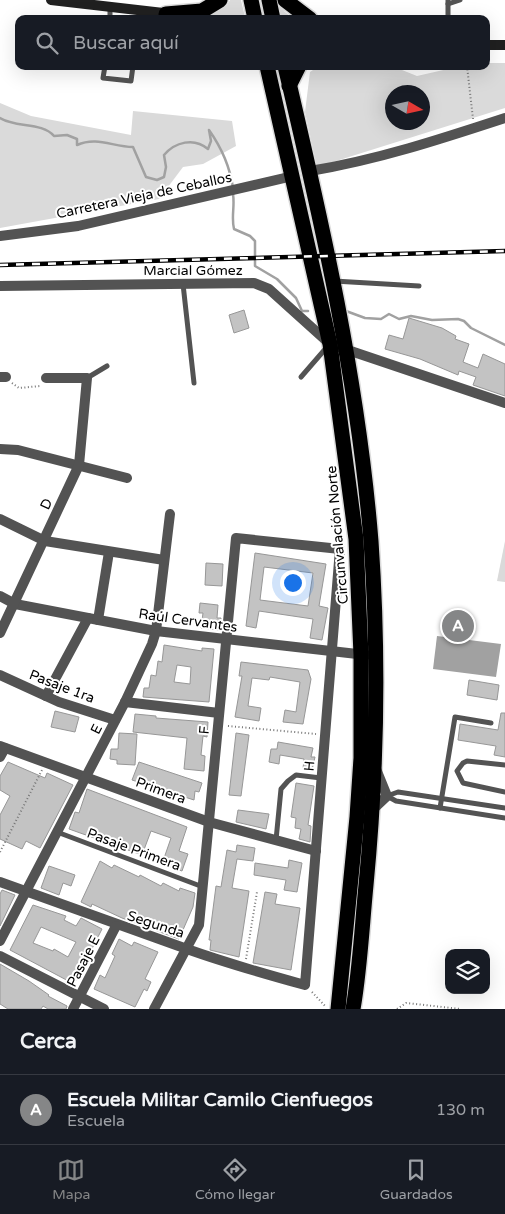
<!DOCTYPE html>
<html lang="es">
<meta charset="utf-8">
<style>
:root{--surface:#171b24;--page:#242831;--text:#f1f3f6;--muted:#9ea1a6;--line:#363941;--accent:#858687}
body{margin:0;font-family:"Varela Round",sans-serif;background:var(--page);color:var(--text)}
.controls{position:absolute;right:15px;bottom:15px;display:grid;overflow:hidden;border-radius:10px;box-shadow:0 5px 20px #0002}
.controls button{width:45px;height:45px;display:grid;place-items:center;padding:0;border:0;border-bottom:1px solid var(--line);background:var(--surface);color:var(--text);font:25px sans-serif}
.compass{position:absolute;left:385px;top:85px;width:45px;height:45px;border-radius:50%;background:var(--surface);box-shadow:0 5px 20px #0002;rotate:99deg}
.you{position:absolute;left:292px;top:582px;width:18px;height:18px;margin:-12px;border:4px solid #fff;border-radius:50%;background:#1a73e8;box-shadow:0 0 0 8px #1a73e833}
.badge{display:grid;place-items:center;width:32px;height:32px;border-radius:50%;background:var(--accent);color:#fff;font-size:16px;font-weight:700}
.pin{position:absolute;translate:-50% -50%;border:2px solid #fff;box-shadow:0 1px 5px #0006}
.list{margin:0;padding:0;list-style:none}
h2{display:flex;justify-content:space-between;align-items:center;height:65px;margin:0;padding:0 20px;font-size:21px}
h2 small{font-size:16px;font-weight:400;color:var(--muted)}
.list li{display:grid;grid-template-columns:32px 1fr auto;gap:15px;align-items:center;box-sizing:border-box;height:70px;padding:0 20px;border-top:1px solid var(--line)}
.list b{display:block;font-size:19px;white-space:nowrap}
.list p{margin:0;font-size:16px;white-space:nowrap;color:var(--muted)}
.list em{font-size:16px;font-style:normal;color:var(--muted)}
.icon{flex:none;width:28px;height:28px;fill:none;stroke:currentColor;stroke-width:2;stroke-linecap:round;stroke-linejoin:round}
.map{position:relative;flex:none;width:505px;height:1009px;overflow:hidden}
.search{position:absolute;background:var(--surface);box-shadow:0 5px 20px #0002;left:15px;right:15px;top:15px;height:55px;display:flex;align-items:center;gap:12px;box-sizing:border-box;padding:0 18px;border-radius:10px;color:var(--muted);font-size:19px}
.sheet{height:135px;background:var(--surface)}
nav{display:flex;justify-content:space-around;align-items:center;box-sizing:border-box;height:70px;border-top:1px solid var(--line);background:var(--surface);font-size:14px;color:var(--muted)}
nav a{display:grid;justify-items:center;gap:2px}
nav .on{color:var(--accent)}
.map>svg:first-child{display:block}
.green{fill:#dadada;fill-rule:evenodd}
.water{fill:#a1a1a1}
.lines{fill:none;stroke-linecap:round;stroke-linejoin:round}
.stream{stroke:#a1a1a1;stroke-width:2.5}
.building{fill:#c3c3c3;stroke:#979797;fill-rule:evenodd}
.highway-casing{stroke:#dbdbdb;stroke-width:18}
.path{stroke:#757575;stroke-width:2;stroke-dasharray:1 2.5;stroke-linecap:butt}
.lane{stroke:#535353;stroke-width:5}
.street{stroke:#535353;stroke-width:10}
.secondary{stroke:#202020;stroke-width:10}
.highway{stroke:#000;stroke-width:15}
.rail-casing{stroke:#000;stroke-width:4.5}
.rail{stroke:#fff;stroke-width:2.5;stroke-dasharray:8;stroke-linecap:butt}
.labels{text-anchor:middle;stroke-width:4;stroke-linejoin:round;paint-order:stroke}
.street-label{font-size:14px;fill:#000;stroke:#fff}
</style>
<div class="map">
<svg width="505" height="1009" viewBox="0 0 505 1009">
<rect width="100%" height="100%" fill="#fff"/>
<g class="green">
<path d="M230,0H241L245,17L208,16L227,5Z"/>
<path d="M276,0L285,12L294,19H277Z"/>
<path d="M486,63H505V108L317,167L305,112L310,72L319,66H392L417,76L461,66H486ZM392,92H422V122H392Z"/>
<path d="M0,103L31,116L131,135L133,111L232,121L236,146L203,164L183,167L159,199L0,228Z"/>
<path d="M505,541V582L497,581Z"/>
</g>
<path class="water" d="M437,636L501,644L496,677L433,669Z"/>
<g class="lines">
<g class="stream">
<path d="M0,118C16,128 42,122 54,136L67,135L77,139V145C97,136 113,147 133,147L146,177L157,180L164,177L166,167L164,155C175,142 194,137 208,149L211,141L209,130C221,147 230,167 233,188"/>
<path d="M233,194C235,207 231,217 234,229L250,236L255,241V266L277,279L296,298L302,311H308"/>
<path d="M346,311L365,318L381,319L389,314L399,319L411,316L432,320L458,319L464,321L471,328L505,345"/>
</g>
</g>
<g class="building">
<path d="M244,310L249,328L234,333L229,315Z"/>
<path d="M409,318L442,328L456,336L455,339L469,344L463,362L478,368L483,354L505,364V396L473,385L476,377L459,371L458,375L420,359L385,349L389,335L403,339Z"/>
<path d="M255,553L326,564L319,606L328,608L322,640L310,638L313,619L259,611L256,628L246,626ZM264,567L313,573L308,606L260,600Z"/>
<path d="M206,563L223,564L222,586L205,585Z"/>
<path d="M200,603L218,605L217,618H221L220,630L201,628L203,613H199Z"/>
<path d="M164,645L202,651V648L214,649L209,702L143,697L144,688H149L151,675L156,676L158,661L162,662ZM177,665L191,667L190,684L174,682Z"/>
<path d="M241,662L308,670L311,679L303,724L283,722L285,710L296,712L300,682L270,677L269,680L252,678L248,706L261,708L259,721L235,717L242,676H239Z"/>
<path d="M469,680L499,685L497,700L467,695Z"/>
<path d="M55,711L79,717L75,732L51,727Z"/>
<path d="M501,713H505V757L494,755L496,746L458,740L460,724L498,730Z"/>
<path d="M135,714L156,716V718L208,722L207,737L203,736L201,755L205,756L204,771L184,769L187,738L133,732Z"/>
<path d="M119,733L137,734L135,765L117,764V760L110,759L111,749H118Z"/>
<path d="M236,733L249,735L241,796L229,795Z"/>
<path d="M278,742L313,748L311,757H315L312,770L303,769L304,759L280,755L279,764L269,762L271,749H277Z"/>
<path d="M8,762L45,778L47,773L73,785L40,848L26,841L22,849L0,839V815L10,796L0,790V776Z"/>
<path d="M139,762L202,783L199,792L195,791L194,800L132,780Z"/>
<path d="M296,783L314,786L308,825L311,826L310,842L299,839L301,829L295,828L296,818L291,817Z"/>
<path d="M87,789L187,827L179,851L188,854L182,871L162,864L171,838L151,831L142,855L69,829L75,812L79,813Z"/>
<path d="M238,810L269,814L266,829L236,822Z"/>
<path d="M237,845L255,848L253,861L237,859L232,888L249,891L239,957L210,950L211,940H209L216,886L221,887L227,850L236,852Z"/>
<path d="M289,860L302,863L297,892L284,890L286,880L254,875L255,863L288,868Z"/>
<path d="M100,861L112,868L114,865L139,877L140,875L161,886L163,883L179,891L180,888L195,893L193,907L179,939L122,918L92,904L91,907L81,902Z"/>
<path d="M49,866L75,875L71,886L63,883L59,895L41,888Z"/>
<path d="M2,890L15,895L0,926V894Z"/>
<path d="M265,892L277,894L275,904L300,908L291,970L253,963Z"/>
<path d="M33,905L66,916L64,920L76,926L81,918L102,929L74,984L10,950ZM41,927L76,942L68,957L54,949L53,951L33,943Z"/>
<path d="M119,939L132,946L134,942L158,952L145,979L151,982L147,991L144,989L135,1007L94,989L100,975L105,978L115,956L112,954Z"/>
<path d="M0,964L29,981L49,995L48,996L67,1006L66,1009H48L43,1006L41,1009H8L0,1004Z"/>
</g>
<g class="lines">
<defs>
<g id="highway">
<path d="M251,0L255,19"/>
<path d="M269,0L273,19"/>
<path d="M285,0L310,19"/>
<path d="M166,14L202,11L220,0"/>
<path d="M267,66L330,344L356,539L361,655V758L357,817L338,1009"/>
<path d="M285,66C322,223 358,380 371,541C379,656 377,771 366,885C362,926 360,969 353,1009"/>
<path d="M289,86L299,66"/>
</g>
</defs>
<use href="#highway" class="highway-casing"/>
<g class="path">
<path d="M467,66L473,119"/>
<path d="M12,383L19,388L40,386"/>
<path d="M228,726L316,734"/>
<path d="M0,852L42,770"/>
<path d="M246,959L257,892"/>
<path d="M312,992L326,1007"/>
<path d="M397,1009L406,1003L461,1009"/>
</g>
<g class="lane">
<path d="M448,0V19"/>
<path d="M448,4L460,0"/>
<path d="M110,8V19"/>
<path d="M105,66L103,78L131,81L133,66"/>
<path d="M334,281L419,286"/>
<path d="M183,284L194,383"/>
<path d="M301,377L327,347"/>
<path d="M87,378L107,366"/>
<path d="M505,765L467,761L463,763L457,771L463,783L505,792"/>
<path d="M387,796L396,801L505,818"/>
<path d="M387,796L398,792L505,808"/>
<path d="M440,808L455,717L491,723"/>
<path d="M57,832L203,887"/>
<path d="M276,840L281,789L288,781L296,775L321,778"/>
</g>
<g class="street">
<path d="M310,171C377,160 441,139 505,118"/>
<path d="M0,236L78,226L293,176"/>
<path d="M0,286L254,283L269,289L330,344L505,403"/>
<path d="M0,377H6"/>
<path d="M0,449L18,450L127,478"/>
<path d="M0,519L45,541L164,560"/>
<path d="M0,596L15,604L156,631L366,655"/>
<path d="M98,620L109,552"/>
<path d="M0,633L79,465L87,378H46"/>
<path d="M0,675L59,702L115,720"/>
<path d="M46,696L88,618"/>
<path d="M125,702L219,713"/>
<path d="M0,746L209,822L316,851"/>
<path d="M0,757L5,748"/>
<path d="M370,812L387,796L376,769"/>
<path d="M0,882L187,949C226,963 265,974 305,985L340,549L236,538L199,925L154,1009"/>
<path d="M0,941L125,702L152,644L156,631L170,514"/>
<path d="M0,956L104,1009"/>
<path d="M73,1009L116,926"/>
</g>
<g class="secondary">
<path d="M51,0L172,14"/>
<path d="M486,45H505"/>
</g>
<use href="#highway" class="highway"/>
<defs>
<path id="rail" d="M0,265L505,251"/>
</defs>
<use href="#rail" class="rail-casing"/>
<use href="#rail" class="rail"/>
</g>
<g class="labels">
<g class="street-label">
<text transform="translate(144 195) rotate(-12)" y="5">Carretera Vieja de Ceballos</text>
<text x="193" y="275">Marcial Gómez</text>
<text transform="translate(46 504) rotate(-65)" y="5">D</text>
<text transform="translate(337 535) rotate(-95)" y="5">Circunvalación Norte</text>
<text transform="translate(188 620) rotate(8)" y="5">Raúl Cervantes</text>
<text transform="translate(62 686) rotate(21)" y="5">Pasaje 1ra</text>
<text transform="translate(96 729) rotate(-63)" y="5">E</text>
<text transform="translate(204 730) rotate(-85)" y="5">F</text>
<text transform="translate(309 766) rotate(-85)" y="5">H</text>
<text transform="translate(161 790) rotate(20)" y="5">Primera</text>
<text transform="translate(134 849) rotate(20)" y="5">Pasaje Primera</text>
<text transform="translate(156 924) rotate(18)" y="5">Segunda</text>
<text transform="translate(83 961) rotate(-63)" y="5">Pasaje E</text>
</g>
</g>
</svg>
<div class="controls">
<button><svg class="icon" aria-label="layers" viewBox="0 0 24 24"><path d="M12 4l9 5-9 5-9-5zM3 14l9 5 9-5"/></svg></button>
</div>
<svg class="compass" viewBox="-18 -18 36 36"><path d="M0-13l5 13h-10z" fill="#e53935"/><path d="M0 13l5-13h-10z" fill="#9ea1a6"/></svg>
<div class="you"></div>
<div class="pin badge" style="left:458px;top:626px">A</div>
<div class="search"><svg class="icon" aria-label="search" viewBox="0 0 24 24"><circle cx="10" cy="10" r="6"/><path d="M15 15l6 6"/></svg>Buscar aquí</div>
</div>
<section class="sheet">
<h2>Cerca<small></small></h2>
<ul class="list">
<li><span class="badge">A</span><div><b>Escuela Militar Camilo Cienfuegos</b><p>Escuela</p></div><em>130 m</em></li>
</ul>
</section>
<nav>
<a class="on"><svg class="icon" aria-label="map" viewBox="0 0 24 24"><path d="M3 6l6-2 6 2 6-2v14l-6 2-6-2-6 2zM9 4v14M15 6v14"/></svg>Mapa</a>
<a><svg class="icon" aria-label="directions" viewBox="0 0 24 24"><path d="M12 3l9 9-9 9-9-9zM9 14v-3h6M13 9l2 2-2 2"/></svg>Cómo llegar</a>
<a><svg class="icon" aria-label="saved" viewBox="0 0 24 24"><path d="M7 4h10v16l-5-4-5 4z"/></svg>Guardados</a>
</nav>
